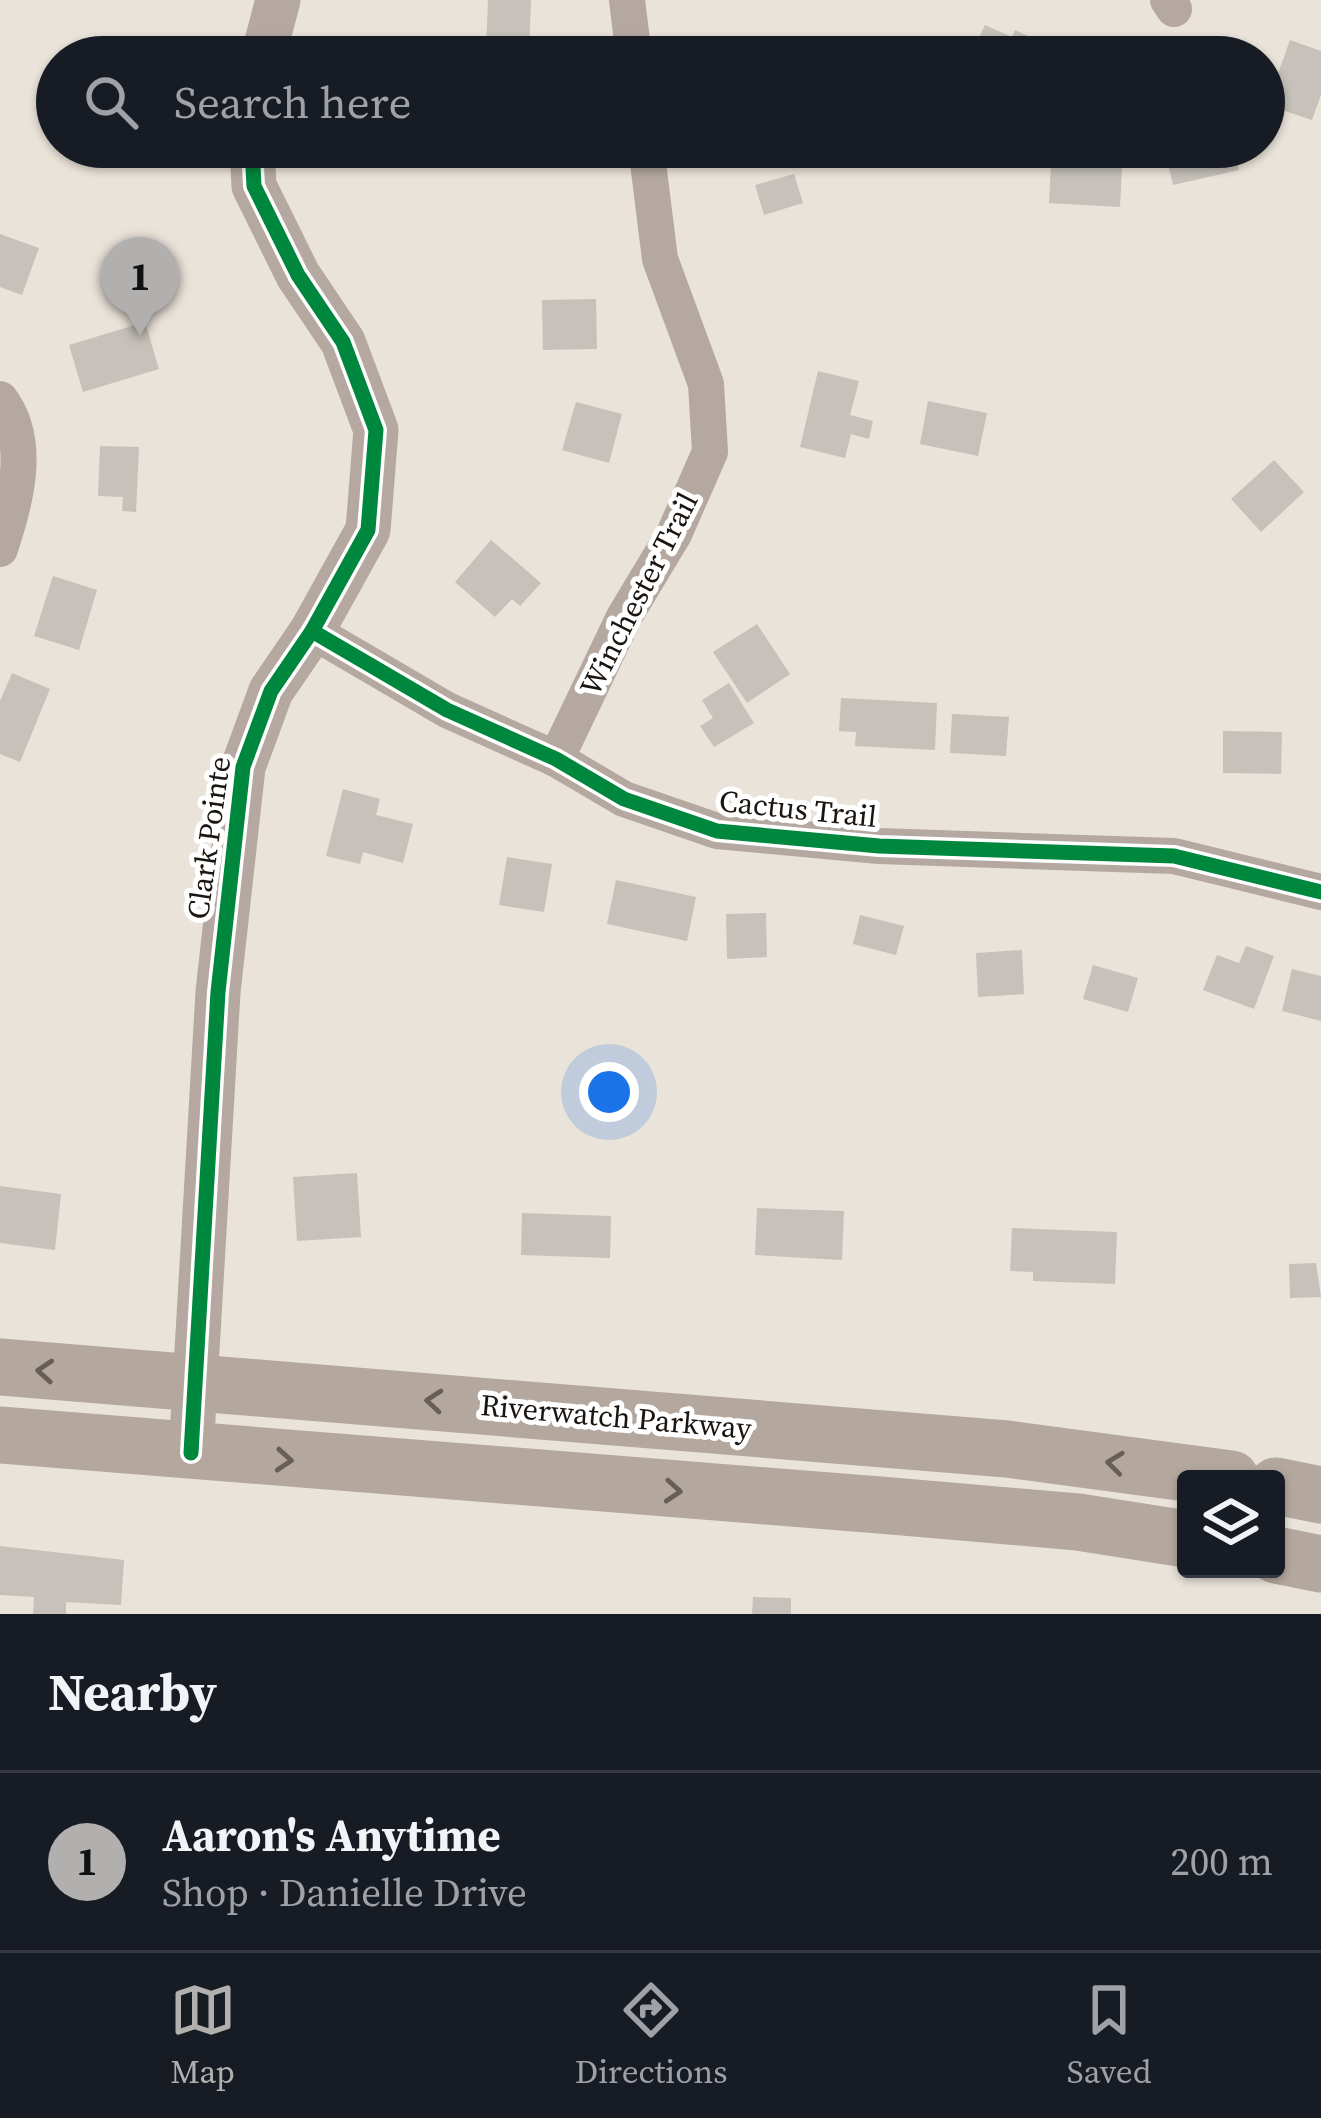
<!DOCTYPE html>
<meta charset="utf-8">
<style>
:root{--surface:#171b24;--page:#20242c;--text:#f1f3f6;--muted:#9ea1a6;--line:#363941;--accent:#b1b0ae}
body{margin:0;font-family:"Source Serif 4",serif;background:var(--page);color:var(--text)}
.controls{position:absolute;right:36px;bottom:36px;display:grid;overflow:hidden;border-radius:12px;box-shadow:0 3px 9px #0004}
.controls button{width:108px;height:108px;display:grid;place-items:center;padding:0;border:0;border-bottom:3px solid var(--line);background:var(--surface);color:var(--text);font:60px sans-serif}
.you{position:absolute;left:609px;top:1092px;width:42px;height:42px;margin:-30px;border:9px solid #fff;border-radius:50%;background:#1a73e8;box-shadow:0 0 0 18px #1a73e833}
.badge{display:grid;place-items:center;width:78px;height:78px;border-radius:50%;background:var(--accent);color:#111;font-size:39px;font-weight:700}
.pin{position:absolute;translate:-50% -99px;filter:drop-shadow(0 3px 6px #0008)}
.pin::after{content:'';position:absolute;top:63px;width:42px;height:36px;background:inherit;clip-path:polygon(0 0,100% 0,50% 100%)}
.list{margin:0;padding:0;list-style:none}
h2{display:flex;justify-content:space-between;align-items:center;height:156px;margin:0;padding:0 48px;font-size:51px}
h2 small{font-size:39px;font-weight:400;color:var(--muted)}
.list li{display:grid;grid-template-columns:78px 1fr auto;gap:36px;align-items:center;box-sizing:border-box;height:180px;padding:0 48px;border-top:3px solid var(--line)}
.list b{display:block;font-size:45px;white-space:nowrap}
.list p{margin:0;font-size:39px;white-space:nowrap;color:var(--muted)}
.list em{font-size:39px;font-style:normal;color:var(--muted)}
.icon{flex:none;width:66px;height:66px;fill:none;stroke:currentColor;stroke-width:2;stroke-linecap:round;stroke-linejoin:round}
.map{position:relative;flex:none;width:1321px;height:1614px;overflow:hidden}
.search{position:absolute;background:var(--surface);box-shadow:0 3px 9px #0004;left:36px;right:36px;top:36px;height:132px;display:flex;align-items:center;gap:30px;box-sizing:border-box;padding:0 42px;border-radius:66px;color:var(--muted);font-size:45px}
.sheet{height:336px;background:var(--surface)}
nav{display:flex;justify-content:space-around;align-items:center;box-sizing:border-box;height:168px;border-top:3px solid var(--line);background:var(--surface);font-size:33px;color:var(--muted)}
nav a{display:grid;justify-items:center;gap:6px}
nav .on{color:var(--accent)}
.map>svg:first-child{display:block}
.building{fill:#c6c1ba}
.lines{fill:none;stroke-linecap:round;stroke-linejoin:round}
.minor{stroke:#b4a8a0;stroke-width:36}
.tertiary{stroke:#b4a8a0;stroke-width:45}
.primary{stroke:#b4a89e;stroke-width:57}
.cycleway-casing{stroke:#fff;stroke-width:22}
.cycleway{stroke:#00873e;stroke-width:15}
.oneway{stroke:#675e57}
.labels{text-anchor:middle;stroke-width:10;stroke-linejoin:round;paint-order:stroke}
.street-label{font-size:30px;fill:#1a1510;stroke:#fff}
</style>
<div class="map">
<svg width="1321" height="1614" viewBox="0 0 1321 1614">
<rect width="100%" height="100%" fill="#eae3da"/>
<g class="building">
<path d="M488,0H531L529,51L486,49Z"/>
<path d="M985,25L1012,37L1015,30L1075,57H970Z"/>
<path d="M1290,40L1321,51V95L1312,120L1267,105Z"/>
<path d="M1164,147H1233L1239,170L1173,185Z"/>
<path d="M1051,164L1122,168L1120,207L1049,203Z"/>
<path d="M794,174L803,203L764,215L755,185Z"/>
<path d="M0,234L39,248L22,295L0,287Z"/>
<path d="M596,299L597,349L543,350L542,300Z"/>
<path d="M145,322L159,369L83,392L69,345Z"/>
<path d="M818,371L859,381L850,415L873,421L869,439L851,434L845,458L800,447Z"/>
<path d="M928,401L987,413L978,456L920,444Z"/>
<path d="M576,402L622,414L609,463L562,450Z"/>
<path d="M100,446L139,447L136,512L122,511L123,497L98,496Z"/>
<path d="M1274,460L1304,492L1261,532L1231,499Z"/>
<path d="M491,540L541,583L520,606L512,599L495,617L455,582Z"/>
<path d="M53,576L97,590L79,650L34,636Z"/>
<path d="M757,624L790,674L747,703L713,652Z"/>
<path d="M12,673L50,689L20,762L0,754V701Z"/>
<path d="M729,683L754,723L714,747L700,726L713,718L702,700Z"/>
<path d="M841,698L937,703L935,750L855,746L856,732L839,731Z"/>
<path d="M952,714L1009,717L1006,756L950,753Z"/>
<path d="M1223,731L1282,732L1281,774L1223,773Z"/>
<path d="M343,789L380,799L376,815L413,824L403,863L363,852L360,864L326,856Z"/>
<path d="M507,857L552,864L544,912L499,905Z"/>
<path d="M616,880L696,897L687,941L607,924Z"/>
<path d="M766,913L767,957L727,959L726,914Z"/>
<path d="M860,915L904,926L896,955L853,944Z"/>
<path d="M1246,946L1274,956L1254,1009L1203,990L1217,955L1239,963Z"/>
<path d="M1022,950L1024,994L978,997L976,953Z"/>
<path d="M1093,965L1138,978L1128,1012L1083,999Z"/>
<path d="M1292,969L1321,976V1021L1282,1011Z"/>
<path d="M357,1173L361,1237L297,1241L293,1177Z"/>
<path d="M0,1186L61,1194L55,1250L0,1243Z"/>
<path d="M757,1208L844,1211L842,1260L755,1255Z"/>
<path d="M522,1213L611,1216L610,1258L521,1255Z"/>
<path d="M1012,1228L1117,1232L1115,1284L1033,1281V1272L1010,1271Z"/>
<path d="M1316,1263L1321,1297L1290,1298L1289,1264Z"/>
<path d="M0,1546L124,1560L121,1605L66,1602V1614H33L34,1597L0,1595Z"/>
<path d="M753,1597L791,1598V1614H752Z"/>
</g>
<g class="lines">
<g class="minor">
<path d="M627,0L634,57"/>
<path d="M1168,0L1174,9"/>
<path d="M0,399C33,442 15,502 0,549"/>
<path d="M312,631L447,710L556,759L624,799L717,831L879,846L1174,856L1321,892"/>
<path d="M556,759L624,617L674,534L710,452L706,384L660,259L646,147"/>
</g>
<g class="tertiary">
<path d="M263,57L278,0"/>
<path d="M191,1453L218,992L243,767L271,691L312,631L368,530L376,430L343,342L298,275L254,186L252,147"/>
</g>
<g class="primary">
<path d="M0,1367L1007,1449L1231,1479"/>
<path d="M0,1435L892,1506L1078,1522L1186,1539"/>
<path d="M1276,1486L1321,1495"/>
<path d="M1276,1555L1321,1564"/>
</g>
<defs>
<g id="cycleway">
<path d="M312,631L447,710L556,759L624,799L717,831L879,846L1174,856L1321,892"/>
<path d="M191,1453L218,992L243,767L271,691L312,631L368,530L376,430L343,342L298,275L254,186L252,147"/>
</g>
</defs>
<use href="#cycleway" class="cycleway-casing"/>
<use href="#cycleway" class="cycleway"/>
</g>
<defs><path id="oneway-chevron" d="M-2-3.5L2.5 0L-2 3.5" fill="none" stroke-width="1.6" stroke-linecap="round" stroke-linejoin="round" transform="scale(3)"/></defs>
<g class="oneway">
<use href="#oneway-chevron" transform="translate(45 1371) rotate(-176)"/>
<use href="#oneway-chevron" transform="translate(434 1401) rotate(-175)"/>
<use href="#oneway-chevron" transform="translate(284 1460) rotate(4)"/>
<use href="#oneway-chevron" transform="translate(1115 1463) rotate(-173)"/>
<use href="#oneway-chevron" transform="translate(673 1491) rotate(4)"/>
</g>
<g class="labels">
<g class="street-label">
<text transform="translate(639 594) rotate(-63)" y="10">Winchester Trail</text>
<text transform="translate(798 809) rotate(6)" y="10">Cactus Trail</text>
<text transform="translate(209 838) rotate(-82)" y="10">Clark Pointe</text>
<text transform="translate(616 1417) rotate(5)" y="10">Riverwatch Parkway</text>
</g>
</g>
</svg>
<div class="controls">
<button><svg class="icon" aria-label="layers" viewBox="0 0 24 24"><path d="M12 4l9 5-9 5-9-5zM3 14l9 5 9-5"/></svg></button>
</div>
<div class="you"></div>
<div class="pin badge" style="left:140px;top:336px">1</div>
<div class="search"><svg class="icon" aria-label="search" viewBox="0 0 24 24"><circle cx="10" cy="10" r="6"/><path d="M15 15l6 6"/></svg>Search here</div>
</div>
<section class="sheet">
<h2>Nearby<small></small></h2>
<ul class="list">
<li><span class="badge">1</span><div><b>Aaron's Anytime</b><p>Shop · Danielle Drive</p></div><em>200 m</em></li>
</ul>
</section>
<nav>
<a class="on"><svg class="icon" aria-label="map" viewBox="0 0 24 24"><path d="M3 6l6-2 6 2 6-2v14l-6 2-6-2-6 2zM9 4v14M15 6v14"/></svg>Map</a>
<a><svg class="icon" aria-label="directions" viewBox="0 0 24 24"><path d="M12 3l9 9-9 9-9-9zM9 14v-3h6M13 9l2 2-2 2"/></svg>Directions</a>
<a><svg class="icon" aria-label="saved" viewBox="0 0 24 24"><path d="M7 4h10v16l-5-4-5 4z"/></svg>Saved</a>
</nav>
